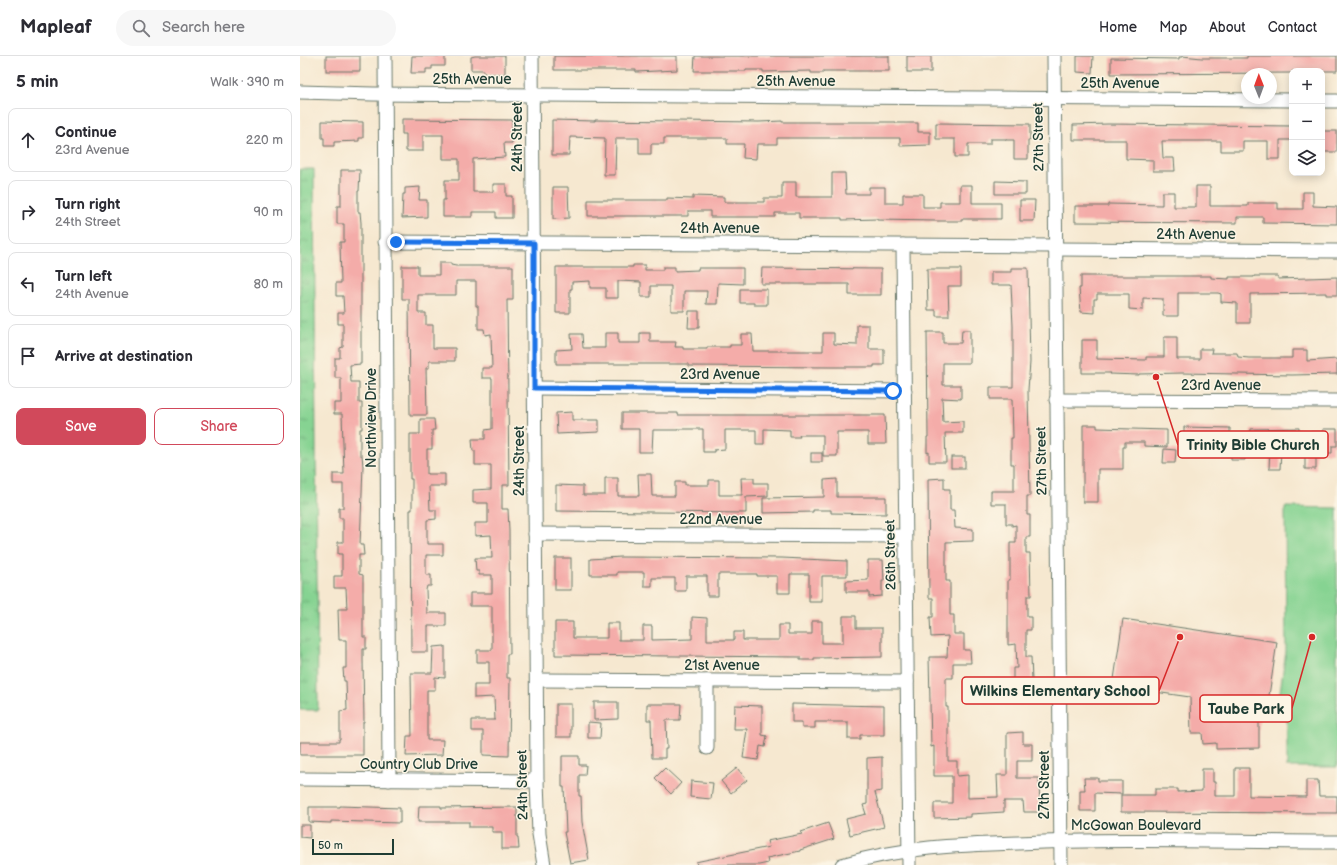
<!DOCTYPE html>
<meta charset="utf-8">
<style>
:root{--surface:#fff;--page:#f7f7f7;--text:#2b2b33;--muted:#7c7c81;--line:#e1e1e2;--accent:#d1495b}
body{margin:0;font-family:"Balsamiq Sans",sans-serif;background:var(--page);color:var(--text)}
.controls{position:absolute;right:12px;top:12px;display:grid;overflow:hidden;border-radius:8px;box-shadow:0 2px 10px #0003}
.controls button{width:36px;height:36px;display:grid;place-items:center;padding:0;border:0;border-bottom:1px solid var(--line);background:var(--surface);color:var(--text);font:20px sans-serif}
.compass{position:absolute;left:941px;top:12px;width:36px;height:36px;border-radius:50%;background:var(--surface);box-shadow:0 2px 10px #0003;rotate:359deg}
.scale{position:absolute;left:12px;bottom:10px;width:82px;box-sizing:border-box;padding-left:4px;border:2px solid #1f3d34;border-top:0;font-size:11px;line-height:14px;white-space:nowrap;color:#1f3d34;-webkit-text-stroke:3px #fcf5e5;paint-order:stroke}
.stop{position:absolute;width:12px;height:12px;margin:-9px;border:3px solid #1a73e8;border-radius:50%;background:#fff}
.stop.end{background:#1a73e8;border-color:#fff;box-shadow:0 1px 4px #0008}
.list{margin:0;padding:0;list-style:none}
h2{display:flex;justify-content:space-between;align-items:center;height:52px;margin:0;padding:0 16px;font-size:17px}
h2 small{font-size:13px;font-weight:400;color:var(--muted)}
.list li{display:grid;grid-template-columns:26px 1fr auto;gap:12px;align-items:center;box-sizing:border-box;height:64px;margin:0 8px 8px;padding:0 8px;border:1px solid var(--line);border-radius:8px}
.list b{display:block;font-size:15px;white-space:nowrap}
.list p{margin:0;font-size:13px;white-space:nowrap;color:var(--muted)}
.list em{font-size:13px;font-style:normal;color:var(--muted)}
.actions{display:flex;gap:8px;padding:12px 16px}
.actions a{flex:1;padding:9px 0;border:1px solid var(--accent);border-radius:8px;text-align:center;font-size:14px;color:var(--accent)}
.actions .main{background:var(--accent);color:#fff}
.icon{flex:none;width:22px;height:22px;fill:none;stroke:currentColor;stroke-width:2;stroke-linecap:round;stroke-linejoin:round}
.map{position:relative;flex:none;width:1037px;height:809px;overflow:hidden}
header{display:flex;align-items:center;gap:24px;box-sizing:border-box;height:56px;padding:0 20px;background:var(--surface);border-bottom:1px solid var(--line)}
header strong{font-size:19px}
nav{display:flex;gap:22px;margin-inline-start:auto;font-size:14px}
.search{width:280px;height:36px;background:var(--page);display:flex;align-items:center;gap:10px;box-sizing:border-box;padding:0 14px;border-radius:22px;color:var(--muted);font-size:15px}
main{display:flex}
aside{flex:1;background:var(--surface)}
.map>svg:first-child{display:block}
.grass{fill:url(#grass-tufts);stroke:#528863}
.park{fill:#86d392;stroke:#528863}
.building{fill:#f4aca9}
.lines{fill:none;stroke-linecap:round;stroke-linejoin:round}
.minor-casing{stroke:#6a796b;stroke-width:15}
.minor{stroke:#fff;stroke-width:13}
.route{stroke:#1a73e8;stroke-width:5}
.labels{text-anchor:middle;stroke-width:3;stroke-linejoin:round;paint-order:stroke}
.street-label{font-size:14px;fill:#1f3d34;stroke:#fcf5e5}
.leader{fill:none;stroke:#d62828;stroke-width:1.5}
.callout-dot{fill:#d62828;stroke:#fcf5e5;stroke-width:1.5}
.callout{fill:#fcf5e5;stroke:#d62828;stroke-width:1.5}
.callout-label{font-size:15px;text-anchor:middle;font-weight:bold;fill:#1f3d34}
</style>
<header>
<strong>Mapleaf</strong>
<div class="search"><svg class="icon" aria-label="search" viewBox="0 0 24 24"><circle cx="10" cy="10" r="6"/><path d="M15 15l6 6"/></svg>Search here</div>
<nav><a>Home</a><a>Map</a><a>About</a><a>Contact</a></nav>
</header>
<main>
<aside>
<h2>5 min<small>Walk · 390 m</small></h2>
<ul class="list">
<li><svg class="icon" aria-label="ahead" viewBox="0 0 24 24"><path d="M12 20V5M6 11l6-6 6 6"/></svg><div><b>Continue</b><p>23rd Avenue</p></div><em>220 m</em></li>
<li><svg class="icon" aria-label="right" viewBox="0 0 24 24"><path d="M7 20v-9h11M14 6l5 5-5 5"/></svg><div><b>Turn right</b><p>24th Street</p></div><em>90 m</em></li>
<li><svg class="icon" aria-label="left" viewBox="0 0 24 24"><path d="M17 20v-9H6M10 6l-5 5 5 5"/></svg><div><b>Turn left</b><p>24th Avenue</p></div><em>80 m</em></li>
<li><svg class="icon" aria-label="arrive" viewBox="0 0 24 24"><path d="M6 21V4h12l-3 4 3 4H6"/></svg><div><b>Arrive at destination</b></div></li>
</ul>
<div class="actions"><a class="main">Save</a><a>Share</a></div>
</aside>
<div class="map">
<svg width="1037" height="809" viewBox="0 0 1037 809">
<defs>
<pattern id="grass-tufts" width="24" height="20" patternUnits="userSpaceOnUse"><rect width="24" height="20" fill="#86d392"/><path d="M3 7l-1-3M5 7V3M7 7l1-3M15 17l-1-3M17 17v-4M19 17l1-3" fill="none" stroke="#6dac78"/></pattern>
</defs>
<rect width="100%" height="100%" fill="#fcf5e5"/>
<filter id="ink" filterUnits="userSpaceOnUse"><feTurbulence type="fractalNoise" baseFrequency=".025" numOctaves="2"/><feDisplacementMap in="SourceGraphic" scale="8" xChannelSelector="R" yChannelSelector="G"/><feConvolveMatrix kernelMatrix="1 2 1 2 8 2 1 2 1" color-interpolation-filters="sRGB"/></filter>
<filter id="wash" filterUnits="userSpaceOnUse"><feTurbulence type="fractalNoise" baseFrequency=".012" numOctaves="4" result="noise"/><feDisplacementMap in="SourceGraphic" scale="16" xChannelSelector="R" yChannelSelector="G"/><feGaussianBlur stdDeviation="0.9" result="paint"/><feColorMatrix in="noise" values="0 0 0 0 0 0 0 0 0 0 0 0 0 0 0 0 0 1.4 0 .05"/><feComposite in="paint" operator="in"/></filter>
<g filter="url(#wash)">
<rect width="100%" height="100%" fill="#f6e8d0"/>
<path class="grass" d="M0,113H14L18,654H0Z"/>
<path class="park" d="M985,451L1037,452V711H987V658L977,656L986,595Z"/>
<g id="blocks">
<g class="building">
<rect x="26" y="0" width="34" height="15"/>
<path d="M112,0H145V10H132V13H126V17H111Z"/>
<path d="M175,0H205V18H184V14H171V1Z"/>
<path d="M254,0H377V14L336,16V14H254Z"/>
<path d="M395,0H589V15H523V17H511V15L463,16V14H446V15H394Z"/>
<rect x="607" y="0" width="24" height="16"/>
<path d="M777,0H793L792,17L777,16Z"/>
<path d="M882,0L902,2H947V0H1037V15H992V17L811,18V2L879,3V1H882Z"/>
<path d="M102,63L212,64V87H204L205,101L173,103V136H193V128H206V140H212V162H196V156H172V161H143V144H145V124H159V103H143V79H123V95H106V78H102Z"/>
<path d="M252,64L295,65V64L459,66L482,65V66H596V67H618V76H630V89L600,90V82H477V88H457L456,103L443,102L444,88H427V82H364V88H351V98H339V82H316L315,119H304L305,82L270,81L269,99H252Z"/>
<path d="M22,65L63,66V82H59V85L34,86V90H24V82H22Z"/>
<path d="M636,67L730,68V84H728V103H714V84H706V83H690V88H668V101H655V83H636Z"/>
<path d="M808,68L992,70V84H980V103H968V85H943V95H921V85H862L863,102H874L875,115H853V104L826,103V84H773V69Z"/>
<rect x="1022" y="75" width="15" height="21"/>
<path d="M41,114H60L59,135H58V156H60L61,167V308L50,309L51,326H59V347H62V373H60V399H62L63,410L60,489H63L64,499H59V518L63,519V581H66V593H63V604L64,666H63V699H0V686H39V683H40V655L47,654L46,625H44L43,612H46V584H39L38,553H47L46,532H34V520H42V498H38V486H43V462H39V452H43V428H33V418H44L42,358H34V347H41V322H35V302H40V292L43,291V268H38V257H44L43,240H36V227H41L40,186H44V168H37V150H41Z"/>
<path d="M532,117H545L546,138H569V131H585V147H603V138H623V151H640V146H660V129H672V147H701V163H662V165H635L577,164V163L542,164V162H499V157H475V161H410V155H388V160H288V144H367V142L393,143V140L424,141V146H464V142H482V126H496V141H532Z"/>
<path d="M695,125L726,126V138H695Z"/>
<path d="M896,130H910V150H948V147H978V153H1003V136H1013V150L1037,151V168L963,167V161H937V167L775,166V150H808V148L862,149V136H874V151H896Z"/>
<path d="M120,131L119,144H127V161L102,162L103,138H105V132Z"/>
<path d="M253,131H268L269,162L253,163Z"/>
<path d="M720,144H735L734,165H720Z"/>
<path d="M139,207H151V209L156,210H213V244H207L209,429H202V453H208L209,475L210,598H207V622H210L209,700L183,699V675H172V664H195L194,641L174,642V629H189V606H177V594H192V550H170V537H192V519H179V515H176L175,502H192L191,479L175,480V467H188V447H173V434L191,433V409H175V395H173L172,383H185V374L192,373V322H182V312H192L191,278L185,279L184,273H178V250H176V225H156V239H118V257H126V269H133V292H155V305H129V312H126L127,359H110L109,243H102V210H118V219H139Z"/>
<path d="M333,209H345V214H363V211H375V215L398,214V212H443V228L418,227L417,248H406L407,235H384V255H371V230H351V241H341V226L318,225V242H306V232H290V225L272,226V233H270V257H256V211H333Z"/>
<path d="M462,212L581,213V239H549V228H461Z"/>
<path d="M711,212H728L730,306L728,334L730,440H727V459H730V481H726V497H730L731,540H727V561H731V574H726V601H731L732,624H729V630L713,631V612H717L716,588L708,589V524H710V487H716V469L712,470V468H706V448H691V435H714V408H711V382H713L712,343H690V331H713V270L711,229H691V216H711Z"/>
<path d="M627,213H661V230H648L649,260H636V254H628Z"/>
<path d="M781,220H911V222L929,223V221H954V220H978V223L1037,221V239H1026V237L950,238V267H937V247L921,246V238L918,237H878V260H863V243L843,242V254L829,253V238H797V243H794V257L781,256L779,232H781Z"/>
<path d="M440,233H467V249H454V247H440Z"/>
<path d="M389,255H399V272H388Z"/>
<path d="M557,269H569V293H584V309H574V311H531L388,310V308H256V294L272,293L271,278H282L283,292H305V277H318V287H340V277H350V286H376L375,291H383V293H407V291H430V289H441V278H452L453,295H523V277H534V288L557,289Z"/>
<path d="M662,274H670V307H643V329H661V343L642,342L643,366L663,365V377H645L646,406H629V396L627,397V381H628L627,276H643V287H661Z"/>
<path d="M864,281H877V303H900V293H912L911,297H937L938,301L949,302H992V294H1007V305L1037,303V318L992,319L882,317L839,318V319L810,318L811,317H782V284H797V303L846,304V301H864Z"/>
<path d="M272,356V364H299V376L257,378L256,357Z"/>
<path d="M322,357H378V359H585L586,388H568V376H537V400H523V379H499L500,381H490V374L464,373V388H456V374H425V393L414,394V396H403V373H378V374H353L352,396H339V373H322Z"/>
<path d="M120,363H134L135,374H132V393H127V418H145V430H129L130,454H136V463L127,464V488H143V499H126V519H131V530H127L126,534L127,557H146V570H128V596H111L110,454H112V423H110V378H120Z"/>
<path d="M783,369H797V372L867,374V391L844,390V386H825V391H823V413H798V446H783Z"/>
<path d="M884,371L930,372V385H945V404H931V398H915V388H884Z"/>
<path d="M999,372V376H1023V373H1037V390H1032V397H1016V413H1005V393H981L980,413H969L970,390L950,389L951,373Z"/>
<path d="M864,393L876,394L875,407H863Z"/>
<rect x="511" y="397" width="11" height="9"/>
<rect x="651" y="401" width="14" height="11"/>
<path d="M338,418H351L352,440H375V426H385V429H409V424H419V439H442L441,422H454V427H468V440L446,441V457L256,455V429L283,430V439H305V422H318V440H339Z"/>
<path d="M644,422V433H650V454H654L655,472L673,473V485L646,486V525H650V559H654V578H664V594H670L671,607H653V622H646V651H648V705H657V720L668,719V742L698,741L697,719H707V677L723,676V688H732V705H717V722H739L740,756H724L723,745H704V756L671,758V761L634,762V747H652V720H634V690L631,691L629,601H647L648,580L631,581L630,561H633V542H629L628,423Z"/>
<path d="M537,423V441H586V458L531,457V454H513V456L463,457V442L524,441V424Z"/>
<path d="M321,501L482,502L547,505V520H522V546H509V518H490V537H477V520H457V518H418V540H407V520H386V535H375V522H352V530H344V516H317V519H290V503Z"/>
<rect x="255" y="502" width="16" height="32"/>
<path d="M568,504H583L584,525H582V540L569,541V536H546V525L568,524Z"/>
<path d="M543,560H556V572H582V601L514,602V604H500V601L255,599V566H273V582H307V567H319V584H343V570H352V584L392,583V561L407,562V584H434V576H443V584H479V569H488V578H512V565H522V587H543Z"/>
<path d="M823,563L977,586L967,653L959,652V692L916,693V687L903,688L902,677H891L890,641L813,630Z"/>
<path d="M145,590V622L135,621V634H127V684H143L142,699L106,700L107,680H112L111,617H132L133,591Z"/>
<path d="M294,646H318V663L294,664Z"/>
<rect x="256" y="648" width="15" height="33"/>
<path d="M347,648H381L380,664H366L367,693H365V702H352L351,664H347Z"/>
<path d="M492,648L584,650V679H560V683H548V666H515V672H502V666H492Z"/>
<path d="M435,649L462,650V679L467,680L465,691L460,690L458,704L443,702L447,673H434Z"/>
<path d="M288,666L301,667L300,682H288Z"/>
<path d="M262,700H279V709H286L285,719H279V740H281L282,766L289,804L270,807L264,776H266L264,731H262Z"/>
<path d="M582,701V735L575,736L584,771L550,779L546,763L566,758L563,749L567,748V702Z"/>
<path d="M365,712L381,727L371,738L355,722Z"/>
<path d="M437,712L447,724L431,737L421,725Z"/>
<path d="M935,712H949V740L1006,741V724H1018L1019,740H1037V757L821,756V739H855V733H878V736L902,735V713H913V726H915V740H935Z"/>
<path d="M784,722H798V725H822V738L795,737V755H780V734H785Z"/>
<path d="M391,725L413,727L411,743L390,741Z"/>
<path d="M40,750L100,752V767L31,765V767L9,766V751H40Z"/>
<path d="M119,750H141V752L217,751V781H218L219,793H202V776H192V771H169V766H118Z"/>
<path d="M528,767L534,783L500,794V795L467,802L468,807L459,809H397L396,806L400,805L469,791L467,785L502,778L501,776Z"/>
<path d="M0,769H10V782L0,781Z"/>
</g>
</g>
</g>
<g filter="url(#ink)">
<use href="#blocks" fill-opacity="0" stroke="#6a796b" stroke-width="1"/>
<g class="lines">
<defs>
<g id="minor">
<path d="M85,0L89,724"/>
<path d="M232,0L237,725L239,778L244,809"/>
<path d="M754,0L761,809"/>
<path d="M0,36L73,38L992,44"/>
<path d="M1022,45H1037"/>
<path d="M85,186L756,190"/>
<path d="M603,189L609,809"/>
<path d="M756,193L1037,195"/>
<path d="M234,332L605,335"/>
<path d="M756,344L1037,345"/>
<path d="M235,478L605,480"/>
<path d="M237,624L607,626"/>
<path d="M407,625V692"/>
<path d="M0,723L237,725"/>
<path d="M542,809C601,791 657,789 718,787C824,782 931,786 1037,786"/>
</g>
</defs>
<use href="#minor" class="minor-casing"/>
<use href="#minor" class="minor"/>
</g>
</g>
<g class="lines" filter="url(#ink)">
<path class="route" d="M96,186L234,187V332L593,335"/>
</g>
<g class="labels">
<g class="street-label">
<text x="172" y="28">25th Avenue</text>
<text x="496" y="30">25th Avenue</text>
<text x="820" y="32">25th Avenue</text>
<text transform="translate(217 81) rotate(-90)" y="5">24th Street</text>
<text transform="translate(738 81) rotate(-91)" y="5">27th Street</text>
<text x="420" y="177">24th Avenue</text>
<text x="896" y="183">24th Avenue</text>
<text x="420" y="323">23rd Avenue</text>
<text x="921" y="334">23rd Avenue</text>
<text transform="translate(71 362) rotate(-90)" y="5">Northview Drive</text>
<text transform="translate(219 405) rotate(-90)" y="5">24th Street</text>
<text transform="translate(741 405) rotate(-91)" y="5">27th Street</text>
<text x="421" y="468">22nd Avenue</text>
<text transform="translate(590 499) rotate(-91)" y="5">26th Street</text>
<text x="422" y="614">21st Avenue</text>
<text x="119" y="713">Country Club Drive</text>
<text transform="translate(222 729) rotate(-91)" y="5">24th Street</text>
<text transform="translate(744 729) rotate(-90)" y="5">27th Street</text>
<text x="836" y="774">McGowan Boulevard</text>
</g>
</g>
<path class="leader" d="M856 321L878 389M880 581L859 635M1012 581L992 652"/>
<g class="callout-dot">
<circle cx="856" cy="321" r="4"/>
<circle cx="880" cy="581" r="4"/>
<circle cx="1012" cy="581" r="4"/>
</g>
<g class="callout">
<rect x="878" y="375" width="150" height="27" rx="4"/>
<rect x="662" y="621" width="197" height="27" rx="4"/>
<rect x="900" y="639" width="92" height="27" rx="4"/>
</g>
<g class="callout-label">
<text x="953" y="394">Trinity Bible Church</text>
<text x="760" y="640">Wilkins Elementary School</text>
<text x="946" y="658">Taube Park</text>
</g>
</svg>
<div class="controls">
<button>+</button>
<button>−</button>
<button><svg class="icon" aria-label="layers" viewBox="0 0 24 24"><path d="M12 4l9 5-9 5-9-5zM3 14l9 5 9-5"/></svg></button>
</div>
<svg class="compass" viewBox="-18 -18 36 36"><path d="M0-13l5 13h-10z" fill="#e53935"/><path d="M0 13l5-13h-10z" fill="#7c7c81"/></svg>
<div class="scale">50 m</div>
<div class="stop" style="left:593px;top:335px"></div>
<div class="stop end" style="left:96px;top:186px"></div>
</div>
</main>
